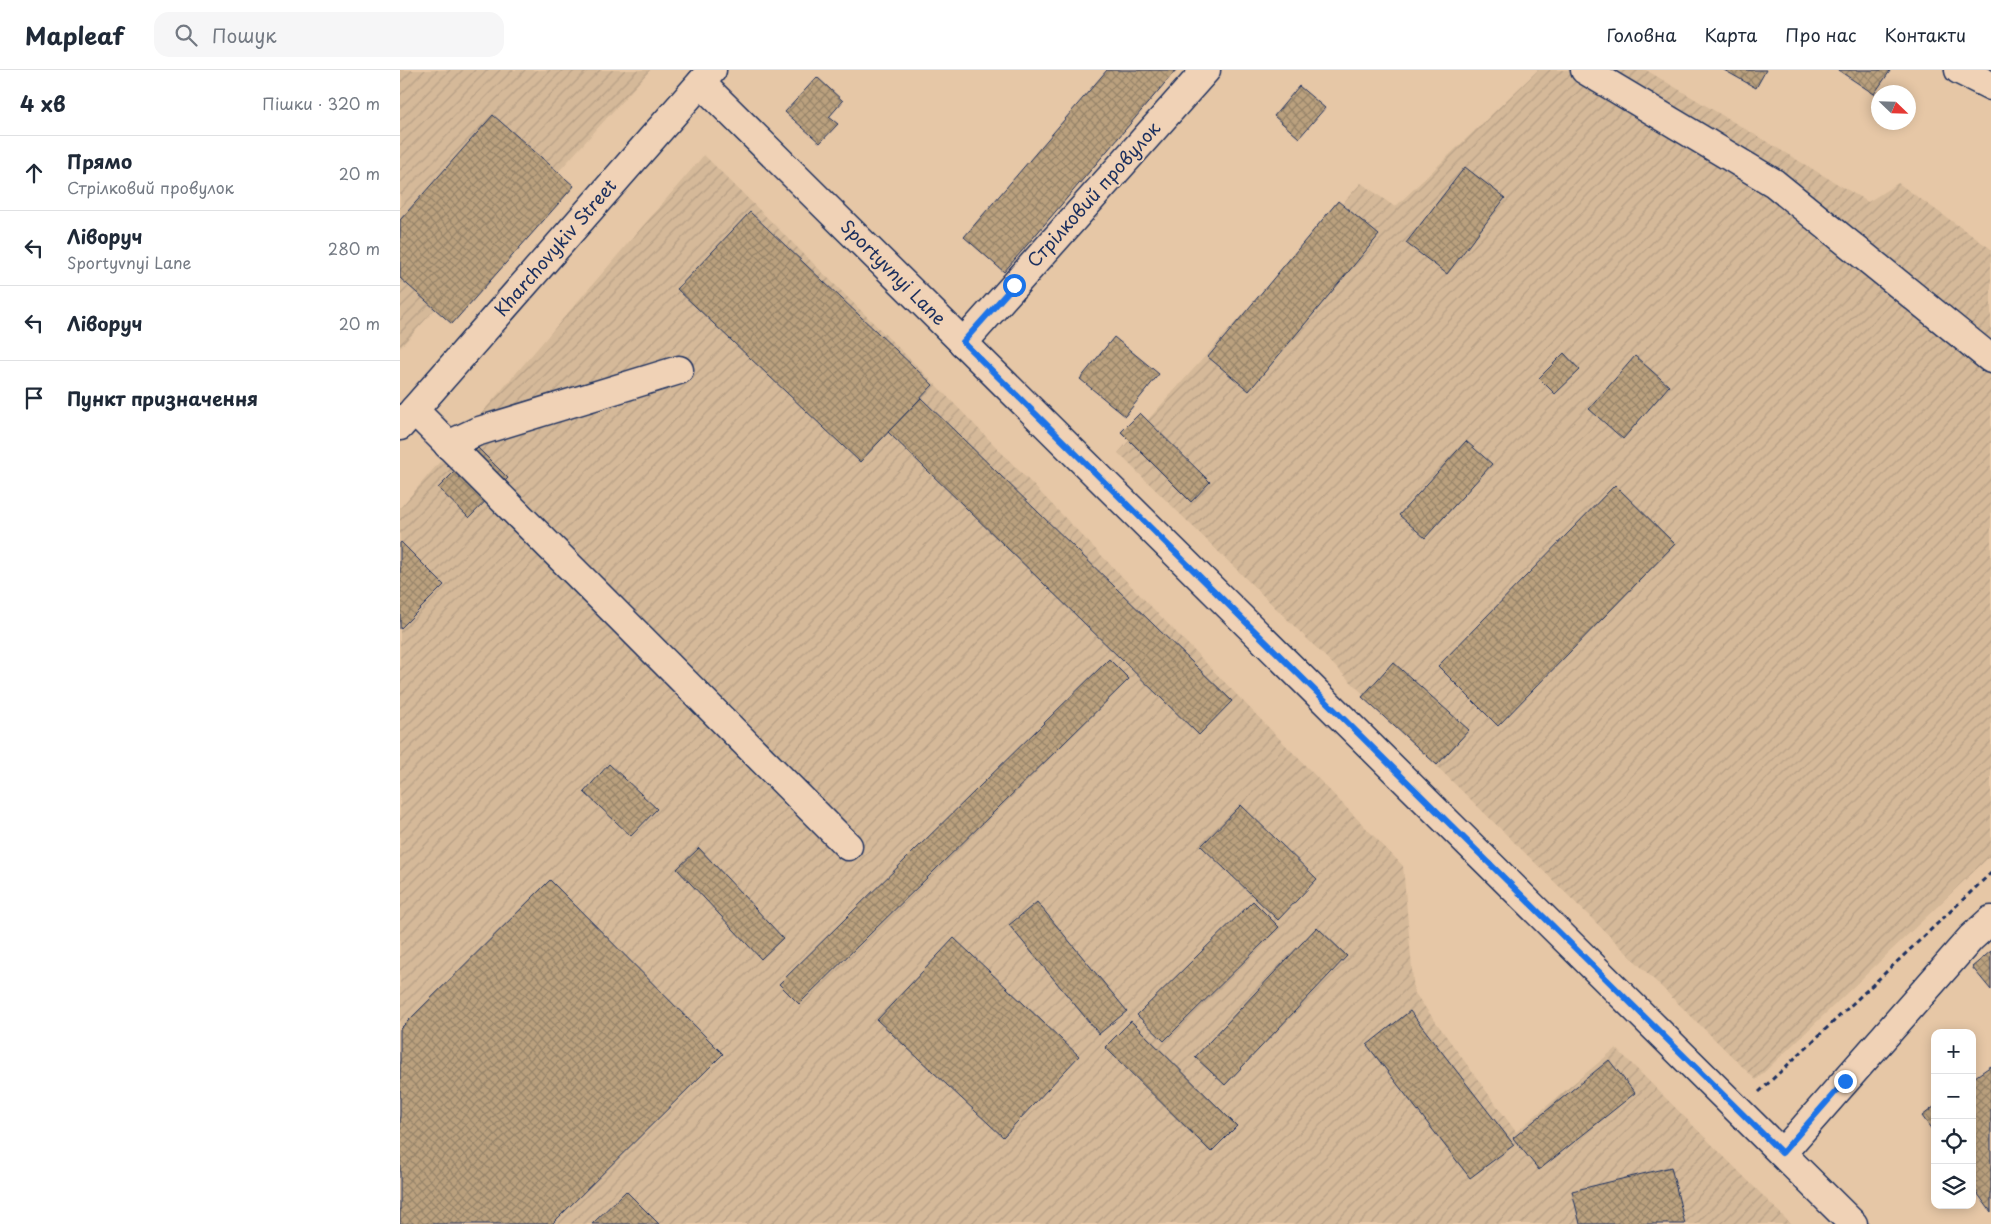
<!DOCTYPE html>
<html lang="uk">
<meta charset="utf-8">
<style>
:root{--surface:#fff;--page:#f6f6f7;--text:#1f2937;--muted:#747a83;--line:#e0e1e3}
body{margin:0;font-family:"Playpen Sans",sans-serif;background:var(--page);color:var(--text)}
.controls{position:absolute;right:15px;bottom:15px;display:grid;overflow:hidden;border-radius:10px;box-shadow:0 2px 12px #0003}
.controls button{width:45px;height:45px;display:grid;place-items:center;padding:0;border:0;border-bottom:1px solid var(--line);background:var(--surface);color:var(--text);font:25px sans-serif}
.compass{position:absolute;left:1471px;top:15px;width:45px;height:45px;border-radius:50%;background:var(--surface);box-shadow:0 2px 12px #0003;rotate:113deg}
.stop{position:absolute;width:15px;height:15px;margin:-11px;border:4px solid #1a73e8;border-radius:50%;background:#fff}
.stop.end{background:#1a73e8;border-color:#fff;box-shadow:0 1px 5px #0008}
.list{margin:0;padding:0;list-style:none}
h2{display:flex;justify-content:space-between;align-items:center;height:65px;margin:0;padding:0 20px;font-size:21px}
h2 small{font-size:16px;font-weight:400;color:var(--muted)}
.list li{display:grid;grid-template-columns:32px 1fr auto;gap:15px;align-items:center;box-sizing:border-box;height:75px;padding:0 20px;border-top:1px solid var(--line)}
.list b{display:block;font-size:19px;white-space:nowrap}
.list p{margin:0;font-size:16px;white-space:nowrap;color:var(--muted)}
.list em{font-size:16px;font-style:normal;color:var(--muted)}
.icon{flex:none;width:28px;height:28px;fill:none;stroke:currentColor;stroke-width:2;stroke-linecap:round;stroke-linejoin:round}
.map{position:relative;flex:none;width:1591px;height:1154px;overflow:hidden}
header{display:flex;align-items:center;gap:30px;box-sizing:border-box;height:70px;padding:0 25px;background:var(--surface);border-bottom:1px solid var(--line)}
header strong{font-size:24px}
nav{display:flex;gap:28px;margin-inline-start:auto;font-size:18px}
.search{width:350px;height:45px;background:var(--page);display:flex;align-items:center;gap:12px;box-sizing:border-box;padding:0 18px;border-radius:15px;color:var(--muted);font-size:19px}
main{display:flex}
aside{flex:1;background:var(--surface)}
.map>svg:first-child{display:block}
.industrial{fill:url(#industrial-furrows)}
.building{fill:url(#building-cross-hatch);stroke:#1b2f5e}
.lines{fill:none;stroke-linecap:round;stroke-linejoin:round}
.minor-casing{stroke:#1b2f5e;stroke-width:31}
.path{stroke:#1b2f5e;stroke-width:3;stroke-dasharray:5 4;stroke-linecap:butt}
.minor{stroke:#f0d2b6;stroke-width:28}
.route{stroke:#1a73e8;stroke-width:6}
.labels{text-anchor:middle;stroke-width:4;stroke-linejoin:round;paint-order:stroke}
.street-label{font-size:18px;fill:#1b2f5e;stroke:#f0d2b6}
</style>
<header>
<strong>Mapleaf</strong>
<div class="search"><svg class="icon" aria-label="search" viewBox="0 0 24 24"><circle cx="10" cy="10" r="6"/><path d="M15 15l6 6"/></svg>Пошук</div>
<nav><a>Головна</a><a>Карта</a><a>Про нас</a><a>Контакти</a></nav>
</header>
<main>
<aside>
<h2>4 хв<small>Пішки · 320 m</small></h2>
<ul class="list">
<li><svg class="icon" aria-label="ahead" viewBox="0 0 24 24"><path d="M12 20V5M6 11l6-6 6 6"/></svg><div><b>Прямо</b><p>Стрілковий провулок</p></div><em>20 m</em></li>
<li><svg class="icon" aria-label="left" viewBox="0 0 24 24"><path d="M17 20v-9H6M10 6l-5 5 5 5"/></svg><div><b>Ліворуч</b><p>Sportyvnyi Lane</p></div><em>280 m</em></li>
<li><svg class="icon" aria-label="left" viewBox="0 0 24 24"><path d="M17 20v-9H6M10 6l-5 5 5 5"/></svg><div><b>Ліворуч</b></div><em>20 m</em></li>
<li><svg class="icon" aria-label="arrive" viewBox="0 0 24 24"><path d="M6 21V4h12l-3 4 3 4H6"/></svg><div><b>Пункт призначення</b></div></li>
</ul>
</aside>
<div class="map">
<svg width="1591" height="1154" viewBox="0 0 1591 1154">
<defs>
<pattern id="industrial-furrows" width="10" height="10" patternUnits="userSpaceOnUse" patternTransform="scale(1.25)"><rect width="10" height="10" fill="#d5b999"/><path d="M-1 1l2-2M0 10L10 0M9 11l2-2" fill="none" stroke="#b69f86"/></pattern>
<pattern id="building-cross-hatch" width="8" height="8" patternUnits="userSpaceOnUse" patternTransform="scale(1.25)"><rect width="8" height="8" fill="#bba17e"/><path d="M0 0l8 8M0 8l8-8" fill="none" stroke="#97846a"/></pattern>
</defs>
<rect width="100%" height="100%" fill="#e6c7a6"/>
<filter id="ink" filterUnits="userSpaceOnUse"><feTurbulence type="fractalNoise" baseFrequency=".02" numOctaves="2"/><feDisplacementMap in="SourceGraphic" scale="10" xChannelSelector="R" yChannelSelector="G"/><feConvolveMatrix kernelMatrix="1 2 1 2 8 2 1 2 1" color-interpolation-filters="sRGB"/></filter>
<g filter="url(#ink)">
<g class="industrial">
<path d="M0,0H250L0,278Z"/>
<path d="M1138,0H1246L1468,132L1498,113L1591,179V785L1356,1010L718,383L961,113L995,137Z"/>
<path d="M304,85L535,314L1003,796L1014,922L1116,1062L1216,978L1391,1154H0V438Z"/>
</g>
<g class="building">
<path d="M707,0H776L604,202L564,167Z"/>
<path d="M1324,0H1366L1356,18Z"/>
<path d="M1438,0H1488L1490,1L1474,24Z"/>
<path d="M417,7L443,31L429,47L438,54L420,73L385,42Z"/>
<path d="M899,16L925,38L899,68L874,46Z"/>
<path d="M93,45L174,116L52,254L0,208V150Z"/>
<path d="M1065,97L1105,128L1047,204L1006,173Z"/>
<path d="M938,131L979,165L849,321L808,287Z"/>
<path d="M350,142L533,315L460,392L277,219Z"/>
<path d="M714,267L759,304L725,346L680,309Z"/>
<path d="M1164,283L1180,300L1155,324L1139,308Z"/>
<path d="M1235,286L1269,316L1223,369L1189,339Z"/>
<path d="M521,328L832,631L799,665L488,362Z"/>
<path d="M740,343L810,412L791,432L721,362Z"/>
<path d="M1066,371L1092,394L1025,468L999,445Z"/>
<path d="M78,378L108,408L69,448L38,418Z"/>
<path d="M1215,415L1275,474L1098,656L1038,596Z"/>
<path d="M1,472L44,515L0,559V473Z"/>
<path d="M709,589L729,609L399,934L379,914Z"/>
<path d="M993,592L1069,660L1037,695L962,627Z"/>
<path d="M209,694L257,739L231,766L184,722Z"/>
<path d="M841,735L917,809L878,850L801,776Z"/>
<path d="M299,778L383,868L361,889L277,799Z"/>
<path d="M150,810L323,984L152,1154H0V959Z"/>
<path d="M853,831L879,857L764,971L737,945Z"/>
<path d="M637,832L727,941L699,964L609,855Z"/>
<path d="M917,857L947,886L825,1015L795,987Z"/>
<path d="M554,868L679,986L603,1067L477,950Z"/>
<path d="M1591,881V920L1572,897Z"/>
<path d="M1010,941L1114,1075L1070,1108L967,975Z"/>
<path d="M731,951L837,1056L811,1082L705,977Z"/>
<path d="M1209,990L1235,1023L1139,1100L1113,1068Z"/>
<path d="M1591,996V1142L1572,1116V1009Z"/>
<path d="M1535,1036V1064L1522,1046Z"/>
<path d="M1271,1097L1285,1154H1180L1172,1121Z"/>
<path d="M226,1121L259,1154H192Z"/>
</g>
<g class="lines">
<defs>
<g id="minor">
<path d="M1185,0L1374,113L1591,289"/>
<path d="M1559,0L1591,16"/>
<path d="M301,13L1453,1154"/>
<path d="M563,273L806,0"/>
<path d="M14,340L448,776"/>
<path d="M0,356L312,0"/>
<path d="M48,375L76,362L279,300"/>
<path d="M1382,1083L1571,868L1591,850"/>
</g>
</defs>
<use href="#minor" class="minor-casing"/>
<path class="path" d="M1359,1022L1591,803"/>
<use href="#minor" class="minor"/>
</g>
</g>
<g class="lines" filter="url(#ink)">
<path class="route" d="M614,215L563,272L1382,1083L1445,1011"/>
</g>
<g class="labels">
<g class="street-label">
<text transform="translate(694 125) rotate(-48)" y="6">Стрілковий провулок</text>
<text transform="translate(156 178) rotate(-49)" y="6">Kharchovykiv Street</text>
<text transform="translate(493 203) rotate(45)" y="6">Sportyvnyi Lane</text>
</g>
</g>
</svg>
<div class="controls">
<button>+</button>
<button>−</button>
<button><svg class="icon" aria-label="locate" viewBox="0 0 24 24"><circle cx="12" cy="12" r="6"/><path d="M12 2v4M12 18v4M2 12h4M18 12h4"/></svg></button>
<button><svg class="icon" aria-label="layers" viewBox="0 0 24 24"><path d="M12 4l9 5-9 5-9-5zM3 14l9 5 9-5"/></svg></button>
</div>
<svg class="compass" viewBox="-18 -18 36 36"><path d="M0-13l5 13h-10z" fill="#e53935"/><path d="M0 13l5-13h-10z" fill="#747a83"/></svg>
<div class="stop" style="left:614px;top:215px"></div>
<div class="stop end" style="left:1445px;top:1011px"></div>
</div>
</main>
